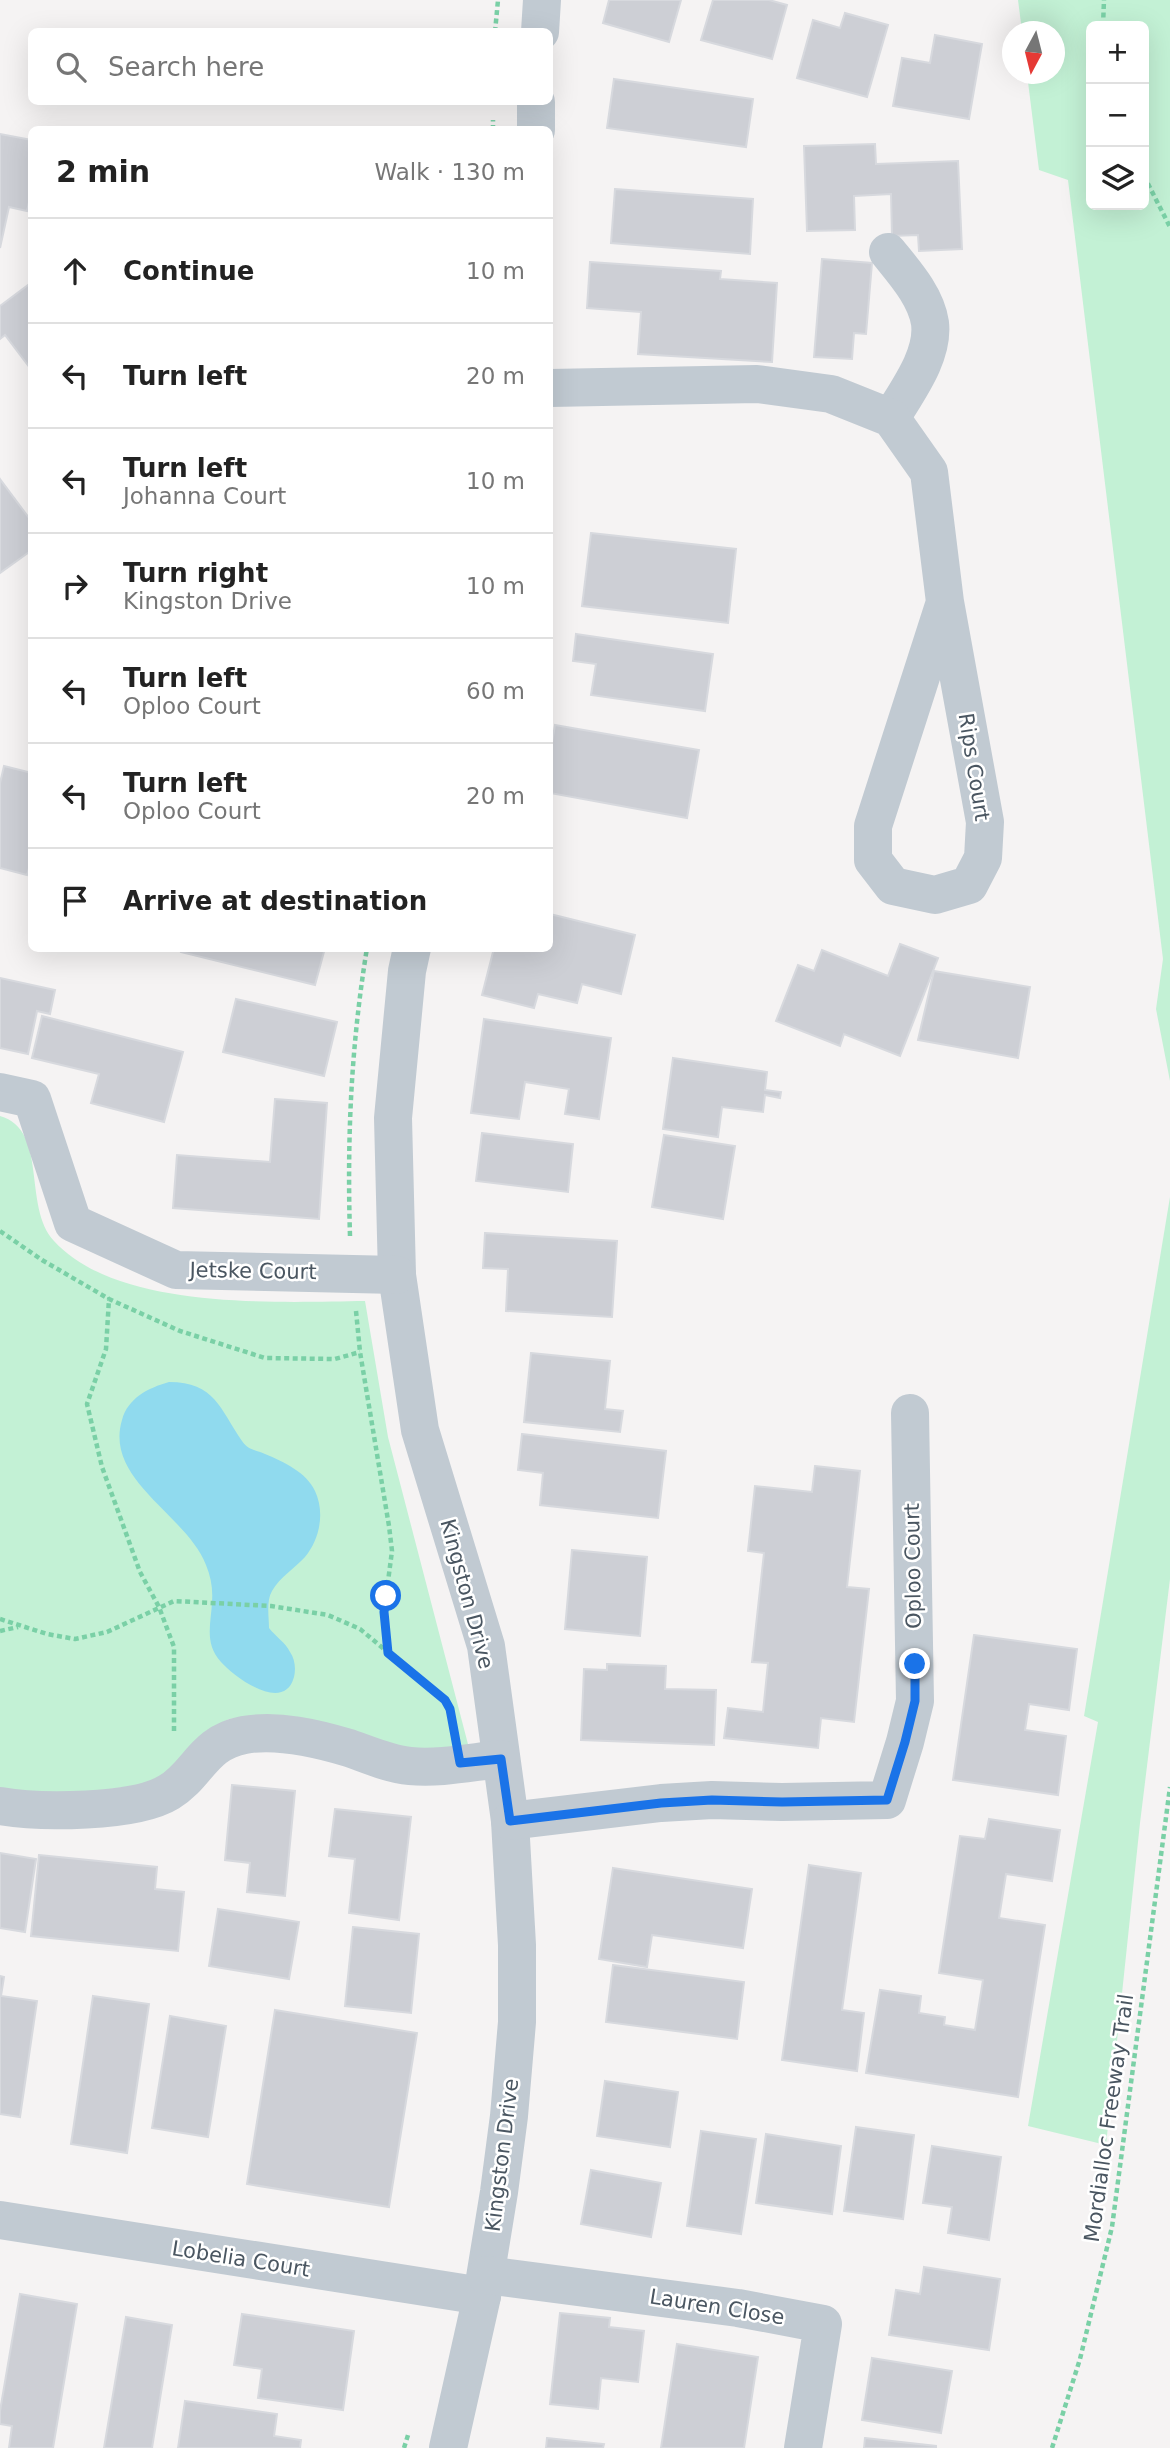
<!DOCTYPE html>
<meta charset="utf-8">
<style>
:root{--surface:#fff;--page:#f2f2f2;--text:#222;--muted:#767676;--line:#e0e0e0}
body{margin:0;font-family:"DejaVu Sans",sans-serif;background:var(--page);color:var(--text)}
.controls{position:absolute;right:21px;top:21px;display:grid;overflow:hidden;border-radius:10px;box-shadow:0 7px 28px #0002}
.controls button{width:63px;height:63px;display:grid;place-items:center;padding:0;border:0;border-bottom:2px solid var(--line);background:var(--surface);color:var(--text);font:35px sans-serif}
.compass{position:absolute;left:1002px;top:21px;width:63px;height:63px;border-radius:50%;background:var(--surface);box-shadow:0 7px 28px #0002;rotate:187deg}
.stop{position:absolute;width:21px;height:21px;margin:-16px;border:5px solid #1a73e8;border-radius:50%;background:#fff}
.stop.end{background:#1a73e8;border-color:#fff;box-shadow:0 2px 7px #0008}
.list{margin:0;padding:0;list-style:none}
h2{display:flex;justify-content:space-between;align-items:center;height:91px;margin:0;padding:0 28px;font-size:30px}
h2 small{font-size:23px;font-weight:400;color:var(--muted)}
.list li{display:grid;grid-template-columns:46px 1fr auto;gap:21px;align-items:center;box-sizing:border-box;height:105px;padding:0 28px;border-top:2px solid var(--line)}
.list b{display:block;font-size:26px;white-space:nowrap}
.list p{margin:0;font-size:23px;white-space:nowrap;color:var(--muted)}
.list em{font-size:23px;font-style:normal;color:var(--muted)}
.icon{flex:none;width:38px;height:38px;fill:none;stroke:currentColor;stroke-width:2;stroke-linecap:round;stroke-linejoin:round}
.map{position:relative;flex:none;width:1170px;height:2448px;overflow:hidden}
.search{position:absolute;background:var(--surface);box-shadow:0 7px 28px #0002;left:28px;top:28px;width:525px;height:77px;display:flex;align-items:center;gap:18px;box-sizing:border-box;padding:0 24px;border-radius:10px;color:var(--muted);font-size:26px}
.panel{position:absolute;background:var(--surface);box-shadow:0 7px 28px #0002;left:28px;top:126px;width:525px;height:826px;border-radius:10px}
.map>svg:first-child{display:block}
.green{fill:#c3f1d5;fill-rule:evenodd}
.water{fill:#90daee}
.building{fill:#cdcfd5;stroke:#d7d9de;stroke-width:2}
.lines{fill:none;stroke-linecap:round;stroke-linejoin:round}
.path{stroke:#7ad0a6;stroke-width:4.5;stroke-dasharray:5 3.5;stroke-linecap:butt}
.minor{stroke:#c1cad2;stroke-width:38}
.route{stroke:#1a73e8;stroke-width:9}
.labels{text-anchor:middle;stroke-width:5;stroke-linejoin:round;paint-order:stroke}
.street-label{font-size:21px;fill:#4a5661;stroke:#fff}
</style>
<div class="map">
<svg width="1170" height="2448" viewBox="0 0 1170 2448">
<rect width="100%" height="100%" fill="#f5f3f3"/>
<g class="green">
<path d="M1018,0H1170V1081L1156,1009L1163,959L1068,180L1039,170L1027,74H1054V32L1022,31ZM1091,26H1144V205H1091Z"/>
<path d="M0,1116C49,1130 22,1206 54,1241C118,1311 278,1302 365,1301L388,1437L469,1748L416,1751L257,1716L229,1719L206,1731L182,1760L151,1784L61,1795L0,1791Z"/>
<path d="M1170,1197V1579L1140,1823L1106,2145L1028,2126L1098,1722L1084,1716Z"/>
</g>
<path class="water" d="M169,1382C215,1382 220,1409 242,1441C248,1450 256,1450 265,1454C284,1462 306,1472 315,1491C325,1512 320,1539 305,1557C295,1568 280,1577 272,1591C266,1601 269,1617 269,1628C275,1636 286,1643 290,1652C295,1659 296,1669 294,1677C284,1714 234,1677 221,1662C204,1643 211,1624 212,1602C213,1589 211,1577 206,1565C187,1515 104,1480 122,1420C128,1398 148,1388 169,1382Z"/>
<g class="building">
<path d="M609,0H681L669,42L603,23Z"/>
<path d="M713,0H769L787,5L772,59L701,40Z"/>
<path d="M845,13L888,25L867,97L797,78L813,20L840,28Z"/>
<path d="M935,35L982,44L969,119L893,106L902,58L930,63Z"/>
<path d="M614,79L753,99L746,147L607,128Z"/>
<path d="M0,134L32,140V189L27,211L9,207L0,248Z"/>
<path d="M875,144L876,164L958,161L962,249L919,251L918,235L892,236L891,194L854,196L855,230L807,231L804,146Z"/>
<path d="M615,189L753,199L750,254L611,243Z"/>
<path d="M822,259L872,263L866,334L854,333L852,359L814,357Z"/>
<path d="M590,262L721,271L720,279L777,283L772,362L638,354L641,312L587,308Z"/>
<path d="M32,282V367L30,368L5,335L0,339V306Z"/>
<path d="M0,479L32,522V550L0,573Z"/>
<path d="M591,533L736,549L728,623L582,606Z"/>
<path d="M576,634L713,654L705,711L591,695L596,664L573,661Z"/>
<path d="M555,725L699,750L687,818L550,793V754Z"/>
<path d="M4,766L32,773V858L27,875L0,868V783Z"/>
<path d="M550,914L635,935L621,994L582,984L577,1003L538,994L534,1008L482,995L494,948H550Z"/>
<path d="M900,944L938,958L900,1056L844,1034L840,1046L776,1021L798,965L814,971L822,950L888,976Z"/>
<path d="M182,948H325L315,985L181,952Z"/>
<path d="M934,971L1030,987L1018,1058L918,1040Z"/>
<path d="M0,978L55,990L50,1014L37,1011L28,1054L0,1048Z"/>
<path d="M236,999L337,1022L324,1076L223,1052Z"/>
<path d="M42,1016L183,1052L164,1122L91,1103L99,1074L32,1058Z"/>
<path d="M484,1019L611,1038L599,1119L565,1114L569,1089L525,1082L519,1119L471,1113Z"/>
<path d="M673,1058L767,1072L765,1090L781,1092L780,1098L765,1095L763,1112L722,1107L718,1137L663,1129Z"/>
<path d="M275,1099L327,1103L319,1219L173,1208L177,1155L270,1162Z"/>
<path d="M482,1133L573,1144L568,1192L476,1181Z"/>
<path d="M664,1135L735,1146L723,1219L652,1207Z"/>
<path d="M485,1233L617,1241L612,1317L506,1311L508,1269L483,1268Z"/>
<path d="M531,1353L610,1361L605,1409L623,1411L620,1432L524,1422Z"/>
<path d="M522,1434L666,1451L658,1518L540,1505L543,1473L518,1470Z"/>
<path d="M815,1466L860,1471L847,1587L869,1589L854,1722L821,1718L818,1748L724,1738L728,1708L763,1712L768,1663L752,1662L764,1553L748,1551L755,1486L812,1492Z"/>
<path d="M572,1550L647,1557L640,1636L565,1629Z"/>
<path d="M974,1635L1077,1649L1069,1710L1029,1704L1025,1730L1066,1736L1058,1795L953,1780Z"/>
<path d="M607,1664L666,1666L665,1689L716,1690L714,1745L581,1740L584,1669L607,1670Z"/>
<path d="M232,1785L295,1791L285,1896L247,1892L250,1863L225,1860Z"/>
<path d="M335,1809L411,1817L399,1920L349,1913L355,1859L329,1856Z"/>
<path d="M989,1819L1060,1830L1052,1881L1006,1874L999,1918L1045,1925L1018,2097L866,2073L880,1990L921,1996L919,2013L945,2017L944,2025L975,2030L983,1980L939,1973L960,1836L985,1839Z"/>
<path d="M0,1853L36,1859L25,1932L0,1928Z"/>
<path d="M39,1855L157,1867L155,1889L184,1892L178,1951L31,1936Z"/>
<path d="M809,1865L861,1873L842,2010L864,2013L857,2071L782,2060Z"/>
<path d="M613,1868L752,1889L743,1948L652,1935L647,1967L599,1959Z"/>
<path d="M218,1909L299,1922L289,1979L209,1966Z"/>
<path d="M353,1927L419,1934L411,2013L345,2006Z"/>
<path d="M613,1965L744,1982L737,2039L606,2022Z"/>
<path d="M0,1976L4,1977L1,1996L37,2001L20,2117L0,2114Z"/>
<path d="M93,1996L149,2004L127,2153L71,2144Z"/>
<path d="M275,2010L417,2033L389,2207L247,2184Z"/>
<path d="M170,2016L226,2026L208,2137L152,2128Z"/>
<path d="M605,2081L678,2092L670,2147L597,2136Z"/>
<path d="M856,2127L914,2135L903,2219L844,2211Z"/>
<path d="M701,2131L756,2139L741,2234L687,2226Z"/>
<path d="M766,2134L841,2146L832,2214L756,2203Z"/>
<path d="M932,2146L1001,2157L989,2240L948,2233L952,2207L923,2203Z"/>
<path d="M591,2170L661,2183L651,2237L581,2224Z"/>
<path d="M924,2267L1000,2279L989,2350L889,2335L896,2290L920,2294Z"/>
<path d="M20,2294L77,2304L53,2448H9L12,2426L0,2424V2411Z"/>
<path d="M560,2313L610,2318L609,2327L644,2331L638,2382L601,2378L598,2409L550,2404Z"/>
<path d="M242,2314L354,2331L343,2410L258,2398L262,2369L234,2365Z"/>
<path d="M126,2317L172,2325L152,2448H104Z"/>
<path d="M677,2344L758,2357L744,2448H661Z"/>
<path d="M872,2358L952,2371L941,2433L862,2420Z"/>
<path d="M185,2401L277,2414L274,2436L301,2440L300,2448H178Z"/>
<path d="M547,2438L604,2444L603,2448H546Z"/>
<path d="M865,2438L936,2446V2448H864Z"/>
</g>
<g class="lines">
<g class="path">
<path d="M1103,26L1104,0"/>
<path d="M495,32L498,0"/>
<path d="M493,130V120"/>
<path d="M1144,176L1170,227"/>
<path d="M0,1231L42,1260L109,1299"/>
<path d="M350,1236C347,1137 351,1046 367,948"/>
<path d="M356,1311L360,1352L389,1526L392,1551L384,1612L388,1652"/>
<path d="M0,1619L47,1634L75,1639L107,1632L174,1601L271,1606L328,1615L360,1629L445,1700L450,1709L454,1727"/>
<path d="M0,1631L18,1627"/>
<path d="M174,1731V1647L159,1607L140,1572L102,1467L87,1404L106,1349L109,1299L180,1331L265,1358L335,1359L360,1352"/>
<path d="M404,2448L408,2435"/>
<path d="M1052,2448L1080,2359L1112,2227L1170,1787"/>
</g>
<g class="minor">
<path d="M540,32L542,0"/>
<path d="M536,130V102"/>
<path d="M888,252C904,272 926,296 930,323C934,356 907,391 891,418"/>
<path d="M550,388L757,384L831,394L891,418L929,472L945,602L985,822L983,858L969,885L935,895L893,886L873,860V826L945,602"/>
<path d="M412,948L407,971L393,1118L397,1275L420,1430L486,1646L510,1821L517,1945V2022L509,2116L499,2192L482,2296L448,2448"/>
<path d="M0,1092L32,1099L73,1223L176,1270L397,1275"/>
<path d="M0,1806C39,1813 135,1813 169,1792C199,1774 202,1743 244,1735C278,1729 316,1738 349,1748C369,1755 389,1764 410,1766C439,1769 472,1762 501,1759"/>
<path d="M510,1821L661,1803L712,1800L782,1802L887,1800L905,1742L915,1701L910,1413"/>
<path d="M0,2220L482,2296"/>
<path d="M486,2275L738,2308L823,2324L803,2448"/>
</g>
</g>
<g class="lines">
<path class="route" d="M386,1596L384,1612L388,1653L445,1700L450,1709L460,1763L501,1759L510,1821L661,1803L712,1800L782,1802L887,1800L905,1742L915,1701V1664"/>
</g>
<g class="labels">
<g class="street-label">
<text transform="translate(974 767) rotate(81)" y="7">Rips Court</text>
<text transform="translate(253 1271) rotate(1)" y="7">Jetske Court</text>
<text transform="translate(913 1566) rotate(-91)" y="7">Oploo Court</text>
<text transform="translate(467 1594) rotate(75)" y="7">Kingston Drive</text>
<text transform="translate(1109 2118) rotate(-82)" y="7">Mordialloc Freeway Trail</text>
<text transform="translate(502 2155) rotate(-83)" y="7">Kingston Drive</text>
<text transform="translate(241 2259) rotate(9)" y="7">Lobelia Court</text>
<text transform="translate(717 2307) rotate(9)" y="7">Lauren Close</text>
</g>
</g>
</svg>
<div class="controls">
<button>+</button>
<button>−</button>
<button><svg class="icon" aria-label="layers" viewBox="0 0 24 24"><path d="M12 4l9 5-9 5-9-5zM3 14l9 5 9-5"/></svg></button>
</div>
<svg class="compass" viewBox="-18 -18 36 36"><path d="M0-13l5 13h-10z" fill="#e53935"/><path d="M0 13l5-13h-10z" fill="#767676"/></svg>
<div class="stop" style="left:386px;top:1596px"></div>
<div class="stop end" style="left:915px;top:1664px"></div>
<div class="search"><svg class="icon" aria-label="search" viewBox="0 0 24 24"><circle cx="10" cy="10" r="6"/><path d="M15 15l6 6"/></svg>Search here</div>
<section class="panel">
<h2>2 min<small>Walk · 130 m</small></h2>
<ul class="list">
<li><svg class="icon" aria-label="ahead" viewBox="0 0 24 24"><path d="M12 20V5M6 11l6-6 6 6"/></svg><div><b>Continue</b></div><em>10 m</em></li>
<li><svg class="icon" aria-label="left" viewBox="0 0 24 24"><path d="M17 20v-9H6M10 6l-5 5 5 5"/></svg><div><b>Turn left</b></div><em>20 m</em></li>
<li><svg class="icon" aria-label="left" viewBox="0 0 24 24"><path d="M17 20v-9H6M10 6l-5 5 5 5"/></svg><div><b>Turn left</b><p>Johanna Court</p></div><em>10 m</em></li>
<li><svg class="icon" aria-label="right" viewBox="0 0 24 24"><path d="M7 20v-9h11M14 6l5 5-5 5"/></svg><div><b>Turn right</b><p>Kingston Drive</p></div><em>10 m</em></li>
<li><svg class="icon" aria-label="left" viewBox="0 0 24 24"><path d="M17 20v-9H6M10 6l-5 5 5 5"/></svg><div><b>Turn left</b><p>Oploo Court</p></div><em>60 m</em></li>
<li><svg class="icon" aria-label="left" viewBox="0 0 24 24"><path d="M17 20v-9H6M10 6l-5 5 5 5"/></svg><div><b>Turn left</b><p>Oploo Court</p></div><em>20 m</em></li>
<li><svg class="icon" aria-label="arrive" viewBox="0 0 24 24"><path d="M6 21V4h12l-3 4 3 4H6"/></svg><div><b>Arrive at destination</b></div></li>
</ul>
</section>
</div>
